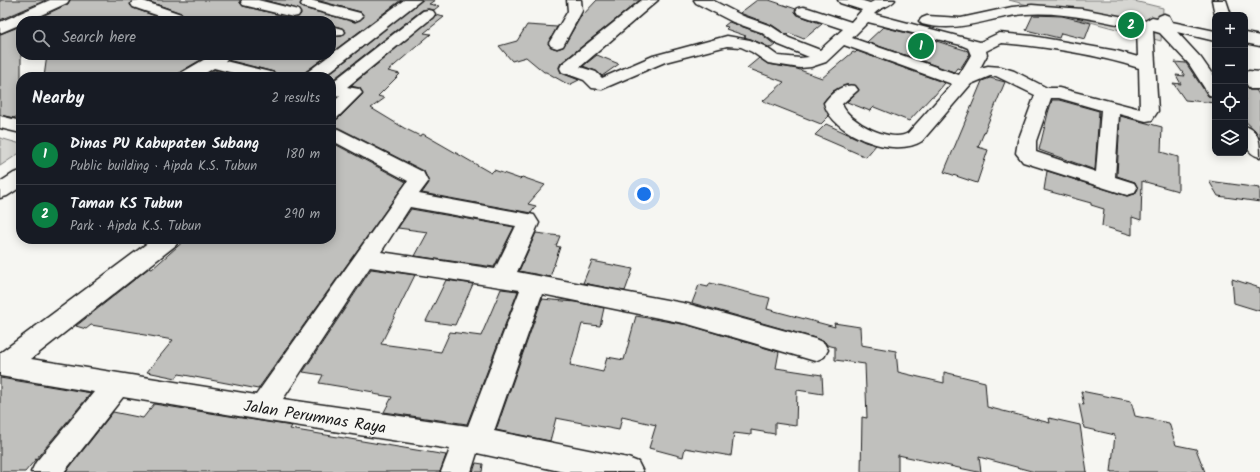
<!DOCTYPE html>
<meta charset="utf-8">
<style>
:root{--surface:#171b24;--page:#242831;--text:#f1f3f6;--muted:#9ea1a6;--line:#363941;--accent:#0b8043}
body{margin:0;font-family:Kalam,sans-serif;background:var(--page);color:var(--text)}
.controls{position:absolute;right:12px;top:12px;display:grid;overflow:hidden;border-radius:8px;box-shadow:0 2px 10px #0003}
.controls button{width:36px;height:36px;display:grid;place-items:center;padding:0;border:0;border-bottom:1px solid var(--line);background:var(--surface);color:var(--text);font:20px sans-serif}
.you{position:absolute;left:644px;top:194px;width:14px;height:14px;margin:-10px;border:3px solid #fff;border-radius:50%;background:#1a73e8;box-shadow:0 0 0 6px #1a73e833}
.badge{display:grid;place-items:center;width:26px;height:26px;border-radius:50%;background:var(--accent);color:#fff;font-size:13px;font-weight:700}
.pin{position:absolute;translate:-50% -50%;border:2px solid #fff;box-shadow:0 1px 4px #0006}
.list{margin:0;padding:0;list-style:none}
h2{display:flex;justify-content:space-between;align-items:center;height:52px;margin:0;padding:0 16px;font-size:17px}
h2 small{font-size:13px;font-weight:400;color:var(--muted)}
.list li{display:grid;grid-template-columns:26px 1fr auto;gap:12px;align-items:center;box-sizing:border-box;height:60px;padding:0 16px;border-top:1px solid var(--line)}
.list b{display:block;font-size:15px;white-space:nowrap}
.list p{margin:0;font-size:13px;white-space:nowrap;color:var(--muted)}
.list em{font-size:13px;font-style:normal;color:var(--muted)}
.icon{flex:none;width:22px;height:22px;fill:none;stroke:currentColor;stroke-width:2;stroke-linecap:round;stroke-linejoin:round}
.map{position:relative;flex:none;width:1260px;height:472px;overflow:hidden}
.search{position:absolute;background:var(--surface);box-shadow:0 2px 10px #0003;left:16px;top:16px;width:320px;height:44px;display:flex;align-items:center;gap:10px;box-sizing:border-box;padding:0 14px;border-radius:16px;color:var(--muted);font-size:15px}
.panel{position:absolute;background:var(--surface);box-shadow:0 2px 10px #0003;left:16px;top:72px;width:320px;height:172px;border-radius:16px}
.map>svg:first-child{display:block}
.green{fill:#d6d6d2;stroke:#797977}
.building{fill:#c0c0bd;stroke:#1c1c1c}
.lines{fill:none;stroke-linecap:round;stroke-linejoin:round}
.minor-casing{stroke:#1c1c1c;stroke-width:3}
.minor{fill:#f6f6f2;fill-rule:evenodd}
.labels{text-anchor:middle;stroke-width:3.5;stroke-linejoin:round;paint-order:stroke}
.near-street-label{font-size:16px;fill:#1c1c1c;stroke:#f6f6f2}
</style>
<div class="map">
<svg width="1260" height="472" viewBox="0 0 1260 472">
<rect width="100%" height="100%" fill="#f6f6f2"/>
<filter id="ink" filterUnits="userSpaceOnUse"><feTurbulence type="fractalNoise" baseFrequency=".025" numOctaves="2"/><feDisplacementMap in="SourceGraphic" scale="8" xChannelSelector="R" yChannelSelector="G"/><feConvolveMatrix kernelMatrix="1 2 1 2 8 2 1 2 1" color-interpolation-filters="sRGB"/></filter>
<g filter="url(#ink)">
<g class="green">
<path d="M1009,0H1130L1163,8L1161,41Z"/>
<path d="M0,138L21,144V152L0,166Z"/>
</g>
<g class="building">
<path d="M0,0H46L0,20Z"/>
<path d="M70,0H132L130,5L133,8L169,21H32L68,4Z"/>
<path d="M145,0H240V3L243,6L293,18L298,17L301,14L298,9L264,0H302L300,5L303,8L355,22L364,17L361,12L316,0H401L331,53V37L342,36L346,32L342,28L331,25V21H182L186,17L181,13Z"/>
<path d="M422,0H435L429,4L439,6L434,10L428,9L422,10L331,81V77H325Z"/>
<path d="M597,0H640L561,63L559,67L561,73L579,80L569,85L546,72H544L526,57L512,61L499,46L517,41L527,25L557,27L548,44L551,47L557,49L563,47L580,18Z"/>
<path d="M757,0H769L796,9L795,12L798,15L822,24L804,39L789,33L787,35L772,25L740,13Z"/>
<path d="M436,15L444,17L424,33L431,34L388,71L400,74L378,96L385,98L371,108L404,128L420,136L423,134L491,173L494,170L520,179L522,177L545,185L528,204L536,206L531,213L422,193L429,183L424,171L339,128L331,126V120L338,119L363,94L360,88L351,86Z"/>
<path d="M1033,15L1062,16L1091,23L1085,39L1061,33L1059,38L1026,30Z"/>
<path d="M729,22L760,33L775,45L771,48L751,39L744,37L746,36L726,29L728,27L724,26Z"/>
<path d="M21,26V114L14,118L0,115V34Z"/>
<path d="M883,27L930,39L968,51L969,55L960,69L957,68L954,72L867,42Z"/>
<path d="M857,51L945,83L934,96H932L909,121L874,107L870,111L847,102L859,90L855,85H846L833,91L823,102L829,116L821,124L763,101L784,82L747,68L759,58L768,64L797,69L822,78L853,52L855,53Z"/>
<path d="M47,55H209L180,72L178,77H44Z"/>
<path d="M232,55H328L305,72L303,77H277L274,72L228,60Z"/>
<path d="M597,55L619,64L602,76L596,71L583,66Z"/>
<path d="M1175,62L1186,63L1208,96L1215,97V103L1185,100L1173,83L1181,84L1176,75L1185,76Z"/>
<path d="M214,70L243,77H202Z"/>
<path d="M990,78L1005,82L978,147L988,150L977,183L944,172L982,81Z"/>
<path d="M1245,85L1249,90H1256L1260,96V139L1255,130L1245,121Z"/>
<path d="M1052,100H1059L1099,111L1095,170L1039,150L1048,113Z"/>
<path d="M1120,116L1162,127L1161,152L1178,157V191L1142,181L1141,220L1132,217V235L1102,226L1104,209L1091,205V203L1044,190L1047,171L1127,196L1135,194L1138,189L1135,182L1117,176Z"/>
<path d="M826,124L865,142L876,145L866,157L815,135Z"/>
<path d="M331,142L406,182L258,389L179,374L176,378L147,372L173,340L139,334L140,333L91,325L86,329L76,326L149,268L152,269L186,239H331Z"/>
<path d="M1209,181L1260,188V202L1218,196Z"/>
<path d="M411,209L514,227L494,267L415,256L428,232L398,228Z"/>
<path d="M536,233L560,236L556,246L560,247L550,277L519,271Z"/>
<path d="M592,261L633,269L625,291L583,283Z"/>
<path d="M371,269L415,275L381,344L441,352L450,332L481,336L501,289L518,291L467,424L384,412L392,397L373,394L374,392L319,383L323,375L303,372Z"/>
<path d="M1232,279L1260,288V311L1234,303Z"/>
<path d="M446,280L473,284L455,325L426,321Z"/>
<path d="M710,283L770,298L767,309L835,327L834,323L860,327L861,345L896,351L898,372L944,383V372L985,382L987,407L1050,423L1049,418L1080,425L1087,472H1035L979,457L981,472H978L898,455V472H861L862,417L867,418L865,364L835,360V347L827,345L825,342L815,338L692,303L699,285L708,287Z"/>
<path d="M543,296L542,299L575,302L604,308L600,326L582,324L570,365L603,372L607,357L624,360L636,316L688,325L779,352L776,368L822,375L823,394L797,390L796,426L775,423V434L751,430V435L734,433L731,456L685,448L683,457L649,448L656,425L622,417L619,430L556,418L550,441L496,430Z"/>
<path d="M0,378L91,393L25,472H0Z"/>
<path d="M1081,391L1131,401L1135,416L1169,423L1176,445L1196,449L1205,472H1111L1115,435L1084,428L1079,404L1084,405Z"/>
<path d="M154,404L292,426L290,429L446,455L440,472H66L113,412L143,418Z"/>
<path d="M476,463L483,464L482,472H473Z"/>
</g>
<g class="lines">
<defs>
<g id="minor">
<path d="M50,0H69L67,3L28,21H21V24L0,33V22Z"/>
<path d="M140,0L181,14L184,17L181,20H171L133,7L131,4L133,1Z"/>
<path d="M242,0H258L298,10L300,13L298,16L293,17L243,5L241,2Z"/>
<path d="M310,0L360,13L363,16L360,19L355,21L303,7L301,4L303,1Z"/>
<path d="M404,0H421L323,77H304L306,73Z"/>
<path d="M567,0H581L582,11L563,46L557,48L551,46L549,43L568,11Z"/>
<path d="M642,0H658L580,67L596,72L602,78L653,56L727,36L750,40L764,46L778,56L800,58L809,57L777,44L761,32L733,22L696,3L694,0H712L743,16L771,26L789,38L820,50L843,29L798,14L796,11L798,8L803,7L808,8L851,22L862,10L840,3L838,0H860L870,3L876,0H895C890,7 880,7 874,14L980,42L999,33L1032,36L1117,51L1138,57L1137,28C1101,21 1062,11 1025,14C988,17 961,34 922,24L919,21L922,18L927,16L961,18L1012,7L1032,5L1082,9L1145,21L1152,17L1157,18L1159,16L1164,14L1169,16L1172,22L1215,31V41L1177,32L1201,58L1215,78V96L1209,95L1189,64L1160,33L1153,31L1158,111L1152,120L1146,121L1119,114L1115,177L1134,183L1137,188L1134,193L1127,195L1023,162L1016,153L1018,141L1035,95L996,76H990L971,84L922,141C895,159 832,135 824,103C831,93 843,83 855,86L858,90L842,104C848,122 892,144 908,133L952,84L844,45L826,62L811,67L800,68L768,63L752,52L741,47L727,46L665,62L602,89L592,88L584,80L562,72L560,68L562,64ZM868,22L961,45L968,48L971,55L959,75L852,38ZM1002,43C1047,47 1094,54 1139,68L1140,109L1059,88H1047L1014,71L1001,67L988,66L980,68L987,55L986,51ZM1051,98H1059L1101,110L1096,172L1036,152V141Z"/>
<path d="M1212,0H1226L1231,15H1215Z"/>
<path d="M428,10L433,11L435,14L433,17L347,87L359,89L362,93L337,118L331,119V104L340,96L331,94V83L423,11Z"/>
<path d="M331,26L342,29L345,32L342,35L331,36Z"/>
<path d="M1245,33L1260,36V46L1245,43Z"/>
<path d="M212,55H231L225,61L274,73L276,77H249L214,68L199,77H179L181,73Z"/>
<path d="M1249,71L1260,72V89H1250L1245,82V72Z"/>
<path d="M0,116L21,121V133L0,128Z"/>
<path d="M1245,126C1260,131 1260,143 1260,157C1244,153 1245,141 1245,126Z"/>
<path d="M331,127L338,129L423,172L428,182L419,194L534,215L539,223L517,272L688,304L815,339L824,343L828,350L824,357L815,361L688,324L542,294L494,431L628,458L638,462L643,472H564L477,453L471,472H441L450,449L262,420L123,397L64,472H31L36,462L94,392L0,376V353L153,239H179L176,245L31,359L256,395L408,181L331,140ZM410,207L516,226L495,269L381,252ZM370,267L520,290L468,426L283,399Z"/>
<path d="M21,171V187L7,196L0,198V182L14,173Z"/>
</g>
</defs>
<use href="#minor" class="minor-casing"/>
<use href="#minor" class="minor"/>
</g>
</g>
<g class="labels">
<g class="near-street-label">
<text transform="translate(315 416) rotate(9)" y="6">Jalan Perumnas Raya</text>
</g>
</g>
</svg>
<div class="controls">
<button>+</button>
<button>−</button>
<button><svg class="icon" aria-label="locate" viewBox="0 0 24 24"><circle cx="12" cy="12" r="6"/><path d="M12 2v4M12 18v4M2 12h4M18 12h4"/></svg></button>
<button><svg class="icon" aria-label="layers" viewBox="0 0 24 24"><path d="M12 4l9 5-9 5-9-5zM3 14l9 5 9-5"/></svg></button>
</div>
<div class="you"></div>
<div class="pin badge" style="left:921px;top:46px">1</div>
<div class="pin badge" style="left:1131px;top:25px">2</div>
<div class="search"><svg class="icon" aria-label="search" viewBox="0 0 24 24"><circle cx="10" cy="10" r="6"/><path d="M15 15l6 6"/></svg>Search here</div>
<section class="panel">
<h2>Nearby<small>2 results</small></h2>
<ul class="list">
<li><span class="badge">1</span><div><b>Dinas PU Kabupaten Subang</b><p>Public building · Aipda K.S. Tubun</p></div><em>180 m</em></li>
<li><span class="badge">2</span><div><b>Taman KS Tubun</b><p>Park · Aipda K.S. Tubun</p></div><em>290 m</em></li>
</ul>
</section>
</div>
